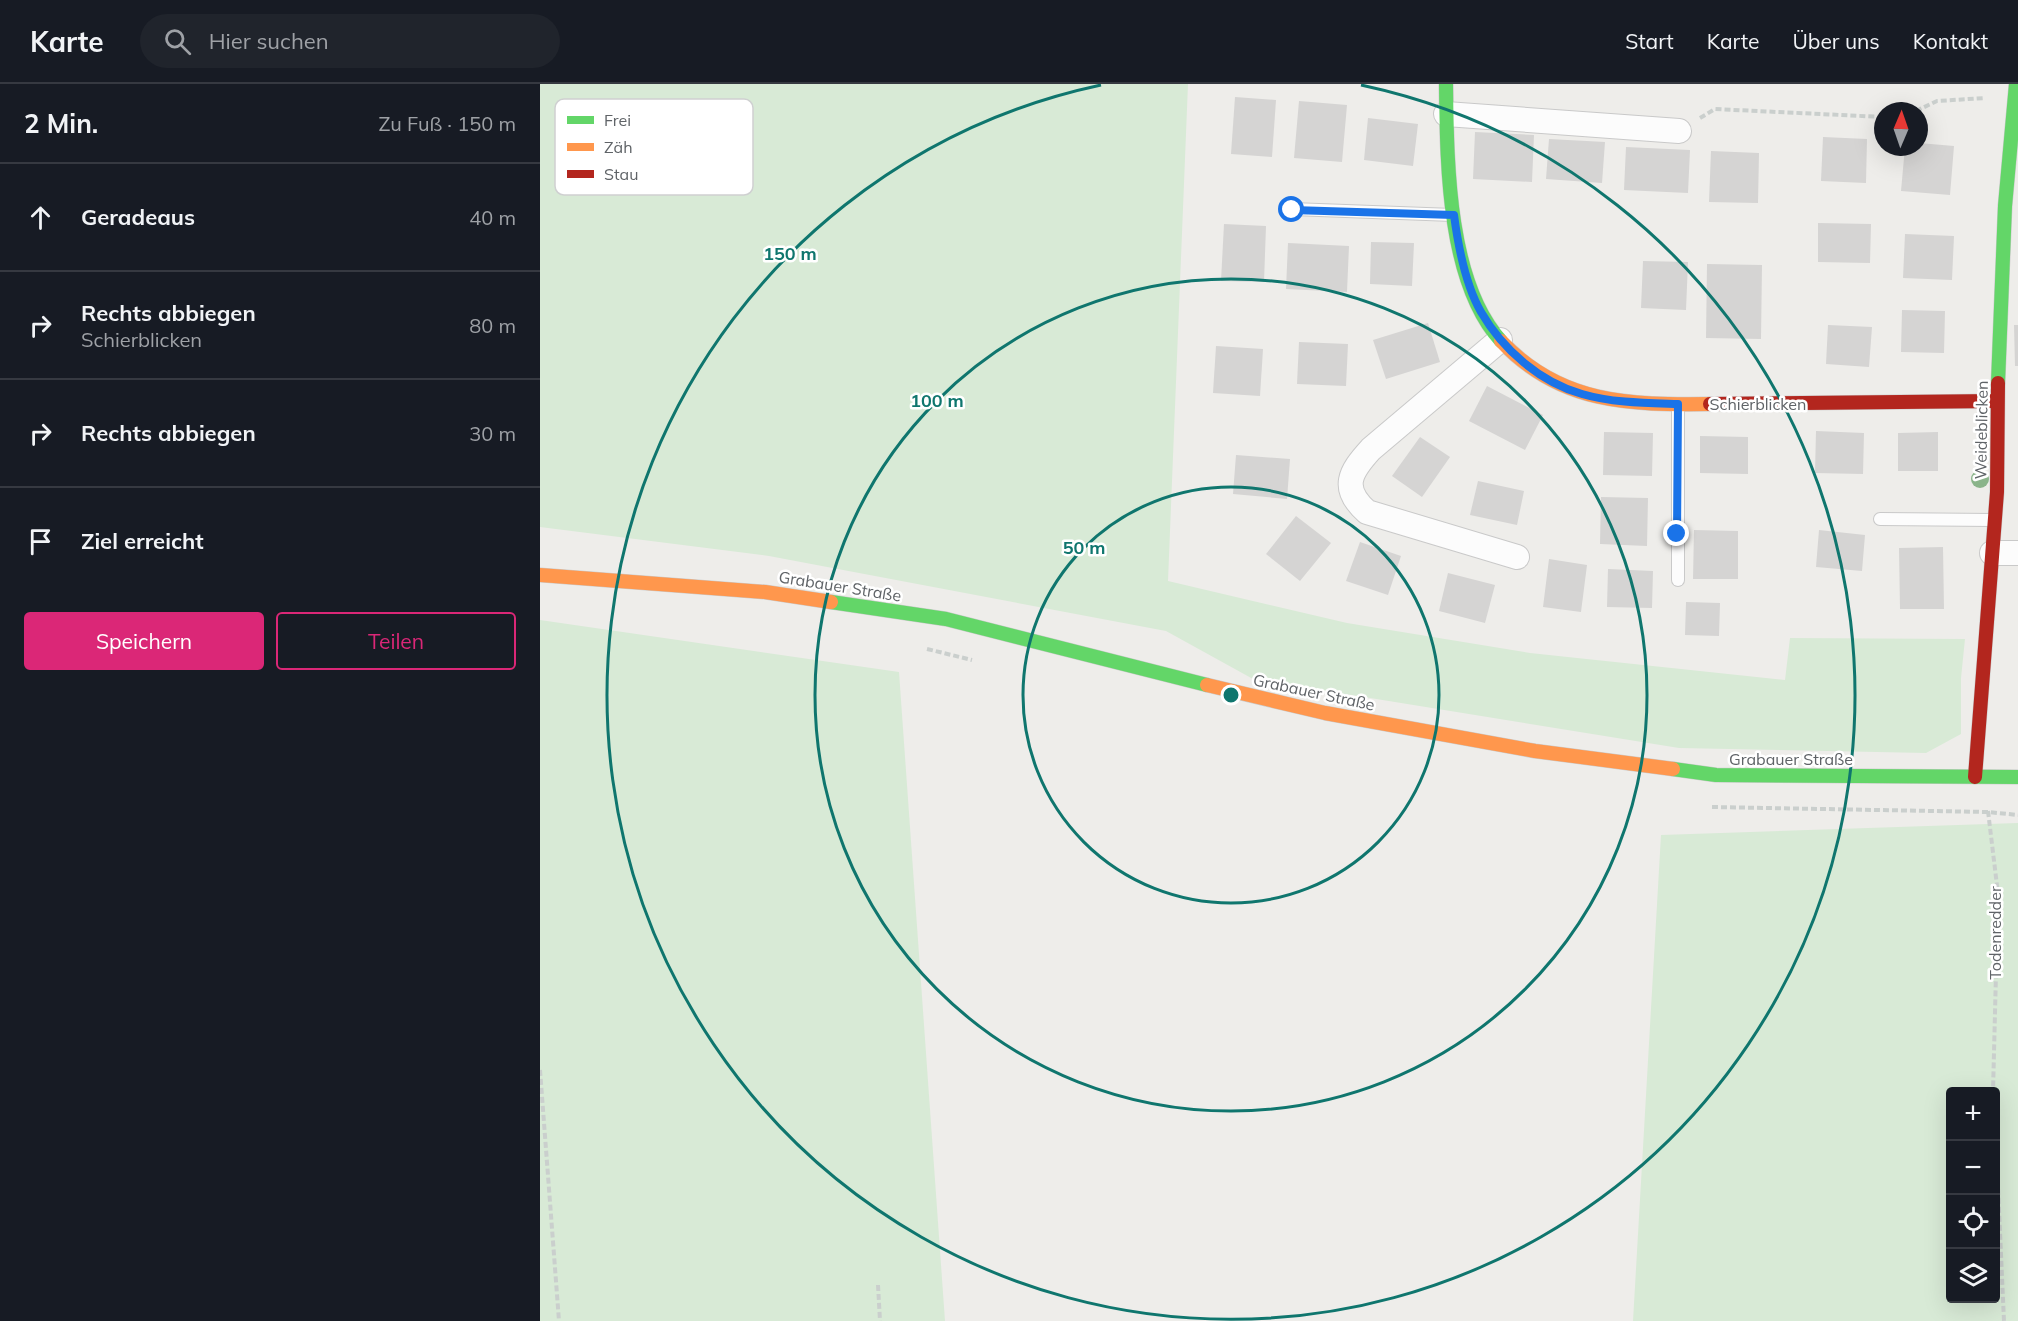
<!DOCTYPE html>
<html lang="de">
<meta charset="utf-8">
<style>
:root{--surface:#171b24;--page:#20242c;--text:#f1f3f6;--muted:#9ea1a6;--line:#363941;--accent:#db2777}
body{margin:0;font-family:Mulish,sans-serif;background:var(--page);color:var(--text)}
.controls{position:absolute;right:18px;bottom:18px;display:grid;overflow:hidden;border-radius:6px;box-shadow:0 6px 24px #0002}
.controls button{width:54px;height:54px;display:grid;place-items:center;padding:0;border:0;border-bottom:2px solid var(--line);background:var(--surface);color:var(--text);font:30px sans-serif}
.compass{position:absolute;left:1334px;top:18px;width:54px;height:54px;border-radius:50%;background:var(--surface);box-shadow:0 6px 24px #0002;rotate:2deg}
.stop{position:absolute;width:18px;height:18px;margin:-14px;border:4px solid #1a73e8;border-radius:50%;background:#fff}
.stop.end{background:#1a73e8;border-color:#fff;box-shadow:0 2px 6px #0008}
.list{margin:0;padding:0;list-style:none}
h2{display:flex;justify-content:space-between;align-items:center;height:78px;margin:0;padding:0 24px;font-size:26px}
h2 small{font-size:20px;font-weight:400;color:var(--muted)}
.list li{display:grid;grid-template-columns:39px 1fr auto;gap:18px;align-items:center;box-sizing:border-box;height:108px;padding:0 24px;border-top:2px solid var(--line)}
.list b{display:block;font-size:22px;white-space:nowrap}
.list p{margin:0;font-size:20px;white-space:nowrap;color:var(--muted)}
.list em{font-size:20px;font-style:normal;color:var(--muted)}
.actions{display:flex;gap:12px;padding:18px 24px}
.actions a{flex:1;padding:14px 0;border:2px solid var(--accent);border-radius:6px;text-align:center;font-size:21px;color:var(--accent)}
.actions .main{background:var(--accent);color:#fff}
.icon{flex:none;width:33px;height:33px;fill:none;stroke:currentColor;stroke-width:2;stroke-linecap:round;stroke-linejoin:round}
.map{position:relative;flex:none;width:1478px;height:1237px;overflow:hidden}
header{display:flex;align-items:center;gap:36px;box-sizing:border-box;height:84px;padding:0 30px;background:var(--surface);border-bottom:2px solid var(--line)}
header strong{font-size:28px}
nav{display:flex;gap:33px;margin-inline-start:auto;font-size:21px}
.search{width:420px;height:54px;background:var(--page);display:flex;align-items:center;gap:15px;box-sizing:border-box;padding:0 21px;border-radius:33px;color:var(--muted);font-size:22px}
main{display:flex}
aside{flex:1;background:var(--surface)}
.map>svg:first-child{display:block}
.green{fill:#d8ead6;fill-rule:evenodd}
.building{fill:#d5d4d3}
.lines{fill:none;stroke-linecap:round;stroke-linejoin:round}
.lane-casing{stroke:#c9c9c9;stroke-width:14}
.street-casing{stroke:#c9c9c9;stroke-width:26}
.fast-casing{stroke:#cbcbcb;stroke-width:15}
.slow-casing{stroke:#cbcbcb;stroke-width:15}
.jam-casing{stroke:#cbcbcb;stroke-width:15}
.path{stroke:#cacfcd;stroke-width:4;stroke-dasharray:6 3;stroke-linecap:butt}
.lane{stroke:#fcfcfc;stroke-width:12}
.street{stroke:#fcfcfc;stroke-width:24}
.fast{stroke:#63d668;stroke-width:14}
.slow{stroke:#ff974d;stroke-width:14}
.jam{stroke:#b3261e;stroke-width:14}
.tree{fill:#8ab48a}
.route{stroke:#1a73e8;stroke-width:8}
.ring{fill:none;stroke:#0f766e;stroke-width:3}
.labels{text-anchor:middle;stroke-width:5;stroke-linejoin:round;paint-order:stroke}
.street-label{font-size:16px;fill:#5f6367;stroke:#fff}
.key{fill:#fff;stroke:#cfd0d1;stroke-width:1.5}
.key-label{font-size:16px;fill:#5f6367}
.centre{fill:#0f766e;stroke:#fff;stroke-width:3}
.ring-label{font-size:18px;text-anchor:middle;font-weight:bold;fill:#0f766e;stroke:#fff;stroke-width:5;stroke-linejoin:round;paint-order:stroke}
</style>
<header>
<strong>Karte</strong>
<div class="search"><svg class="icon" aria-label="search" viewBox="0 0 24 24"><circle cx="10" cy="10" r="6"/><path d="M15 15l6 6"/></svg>Hier suchen</div>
<nav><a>Start</a><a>Karte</a><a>Über uns</a><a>Kontakt</a></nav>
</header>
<main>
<aside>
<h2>2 Min.<small>Zu Fuß · 150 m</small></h2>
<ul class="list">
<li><svg class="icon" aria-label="ahead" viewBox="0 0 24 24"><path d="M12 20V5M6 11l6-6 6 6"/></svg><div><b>Geradeaus</b></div><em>40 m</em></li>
<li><svg class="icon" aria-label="right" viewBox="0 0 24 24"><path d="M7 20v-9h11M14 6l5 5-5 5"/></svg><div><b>Rechts abbiegen</b><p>Schierblicken</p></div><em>80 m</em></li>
<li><svg class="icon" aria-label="right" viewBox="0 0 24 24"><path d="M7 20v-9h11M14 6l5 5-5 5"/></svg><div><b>Rechts abbiegen</b></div><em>30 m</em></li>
<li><svg class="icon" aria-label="arrive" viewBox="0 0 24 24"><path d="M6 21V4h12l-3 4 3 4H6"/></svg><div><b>Ziel erreicht</b></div></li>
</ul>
<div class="actions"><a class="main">Speichern</a><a>Teilen</a></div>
</aside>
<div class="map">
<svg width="1478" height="1237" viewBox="0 0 1478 1237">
<rect width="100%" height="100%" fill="#eeedea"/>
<g class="green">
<path d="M0,0H648L628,497L807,539L990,569L1245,596L1250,554L1425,555L1421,594V650L1386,669L1139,664L713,595L626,547L229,472L0,443Z"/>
<path d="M0,536L359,588L405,1237H0Z"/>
<path d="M1478,739V1237H1093L1121,751ZM1410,1008H1456V1214H1410Z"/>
</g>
<g class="building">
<path d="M695,13L736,16L732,73L691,70Z"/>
<path d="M759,17L807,21L802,78L754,74Z"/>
<path d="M828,34L878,40L873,82L824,76Z"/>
<path d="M935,48L994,51L992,98L933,95Z"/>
<path d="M1283,53L1327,55L1326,99L1281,97Z"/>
<path d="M1009,55L1065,58L1062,99L1006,95Z"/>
<path d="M1379,59L1414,62L1410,111L1361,107L1365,63H1379Z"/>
<path d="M1086,63L1150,66L1148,109L1084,106Z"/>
<path d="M1171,67L1219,69L1218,119L1169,118Z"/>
<path d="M1278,139L1331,140L1330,179L1278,178Z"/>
<path d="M684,140L726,142L724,198L681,197Z"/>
<path d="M1365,150L1414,152L1412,196L1363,194Z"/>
<path d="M831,158L874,159L872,202L830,200Z"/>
<path d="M748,159L809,162L807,208L746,205Z"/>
<path d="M1103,177L1148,178L1146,226L1101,224Z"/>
<path d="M1167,180L1222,181L1221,255L1166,254Z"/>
<path d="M1362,226L1405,227L1404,269L1361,268Z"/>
<path d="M888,239L900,278L846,295L833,256Z"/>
<path d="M1288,241L1332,243L1329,283L1286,280Z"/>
<path d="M1474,241H1478V282H1475Z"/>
<path d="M759,258L808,260L806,302L757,300Z"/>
<path d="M676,262L723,265L720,312L673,309Z"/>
<path d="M947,302L1003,331L985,366L929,337Z"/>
<path d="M1276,347L1324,349L1323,390L1275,389Z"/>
<path d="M1064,348L1113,349L1112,392L1063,391Z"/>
<path d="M1398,348V387H1358V349Z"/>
<path d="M1160,352L1208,353V390L1160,389Z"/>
<path d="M880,353L910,373L882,413L852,392Z"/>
<path d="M696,371L750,375L747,415L693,410Z"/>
<path d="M938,397L984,407L977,441L930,431Z"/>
<path d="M1061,413L1108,414L1107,462L1060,460Z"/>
<path d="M756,432L791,459L760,497L726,470Z"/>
<path d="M1154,446L1198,447V495H1153Z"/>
<path d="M1279,446L1325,451L1322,487L1276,483Z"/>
<path d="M820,458L861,472L848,511L806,497Z"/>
<path d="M1403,463L1404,525H1360L1359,464Z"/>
<path d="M1009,475L1047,481L1041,528L1003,523Z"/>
<path d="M1068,485L1113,487L1112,524L1067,523Z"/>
<path d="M908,489L955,501L945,539L899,527Z"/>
<path d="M1146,518L1180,519L1179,552L1145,551Z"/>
</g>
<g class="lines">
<defs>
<g id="lane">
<path d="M752,125L913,131"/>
<path d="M1340,435L1453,436"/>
<path d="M1138,496V322"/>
</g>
<g id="street">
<path d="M906,30L1139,47"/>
<path d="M960,256L831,365C810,388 800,404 827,428L977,473"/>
<path d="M1452,469H1478"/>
</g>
<g id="fast">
<path d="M906,0C907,77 907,198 961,257"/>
<path d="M1458,299L1465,122L1476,0"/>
<path d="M291,518L406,535L667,601"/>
<path d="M1133,685L1176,691L1478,693"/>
</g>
<g id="slow">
<path d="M961,257C1020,320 1090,321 1170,320"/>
<path d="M0,491L225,508L291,518"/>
<path d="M667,601L785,629L995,667L1133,685"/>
</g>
<g id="jam">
<path d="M1170,320L1457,317"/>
<path d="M1435,693L1457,408L1458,299"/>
</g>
</defs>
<use href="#lane" class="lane-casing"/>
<use href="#street" class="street-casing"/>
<use href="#fast" class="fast-casing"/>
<use href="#slow" class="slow-casing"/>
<use href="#jam" class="jam-casing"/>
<g class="path">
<path d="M1376,27L1397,17L1445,14"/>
<path d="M1160,34L1175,25L1343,33"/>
<path d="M387,565L432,576"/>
<path d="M1172,723L1448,728L1478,731"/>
<path d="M1448,727L1458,810L1453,1008"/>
<path d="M0,986L19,1237"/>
<path d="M1456,1060L1464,1237"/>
<path d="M338,1201L340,1237"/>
</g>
<use href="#lane" class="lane"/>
<use href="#street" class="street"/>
<use href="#fast" class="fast"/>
<use href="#slow" class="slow"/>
<use href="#jam" class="jam"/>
</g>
<circle class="tree" cx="1440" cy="395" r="9"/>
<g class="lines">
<path class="route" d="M752,126L914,131C918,161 926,202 941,228C963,266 1000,298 1042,310C1073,319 1106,319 1138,320L1137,450"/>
</g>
<g class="ring">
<circle cx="691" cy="611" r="208"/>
<circle cx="691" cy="611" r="416"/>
<path d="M821 1A624 624 0 1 1 561 1"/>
</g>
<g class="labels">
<g class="street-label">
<text x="1218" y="326">Schierblicken</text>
<text transform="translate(1441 346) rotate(-89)" y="6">Weideblicken</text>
<text transform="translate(300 502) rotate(9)" y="6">Grabauer Straße</text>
<text transform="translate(774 608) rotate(12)" y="6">Grabauer Straße</text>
<text x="1251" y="681">Grabauer Straße</text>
<text transform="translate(1455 849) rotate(-90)" y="6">Todenredder</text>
</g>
</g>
<rect x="15" y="15" width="198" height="96" rx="9" class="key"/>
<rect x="27" y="32" width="27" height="8" fill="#63d668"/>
<rect x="27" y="59" width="27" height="8" fill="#ff974d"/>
<rect x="27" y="86" width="27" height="8" fill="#b3261e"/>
<g class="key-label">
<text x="64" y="42">Frei</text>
<text x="64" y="69">Zäh</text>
<text x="64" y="96">Stau</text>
</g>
<circle cx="691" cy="611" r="9" class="centre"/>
<g class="ring-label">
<text x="250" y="176">150 m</text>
<text x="397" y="323">100 m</text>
<text x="544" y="470">50 m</text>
</g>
</svg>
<div class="controls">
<button>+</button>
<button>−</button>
<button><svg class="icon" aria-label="locate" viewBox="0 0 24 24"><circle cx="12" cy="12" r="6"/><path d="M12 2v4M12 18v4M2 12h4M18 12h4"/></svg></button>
<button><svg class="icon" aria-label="layers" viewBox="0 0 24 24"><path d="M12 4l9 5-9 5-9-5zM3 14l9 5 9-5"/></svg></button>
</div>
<svg class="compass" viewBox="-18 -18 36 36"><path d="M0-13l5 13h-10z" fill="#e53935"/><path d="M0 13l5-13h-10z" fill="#9ea1a6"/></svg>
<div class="stop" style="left:752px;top:126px"></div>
<div class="stop end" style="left:1137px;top:450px"></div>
</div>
</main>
